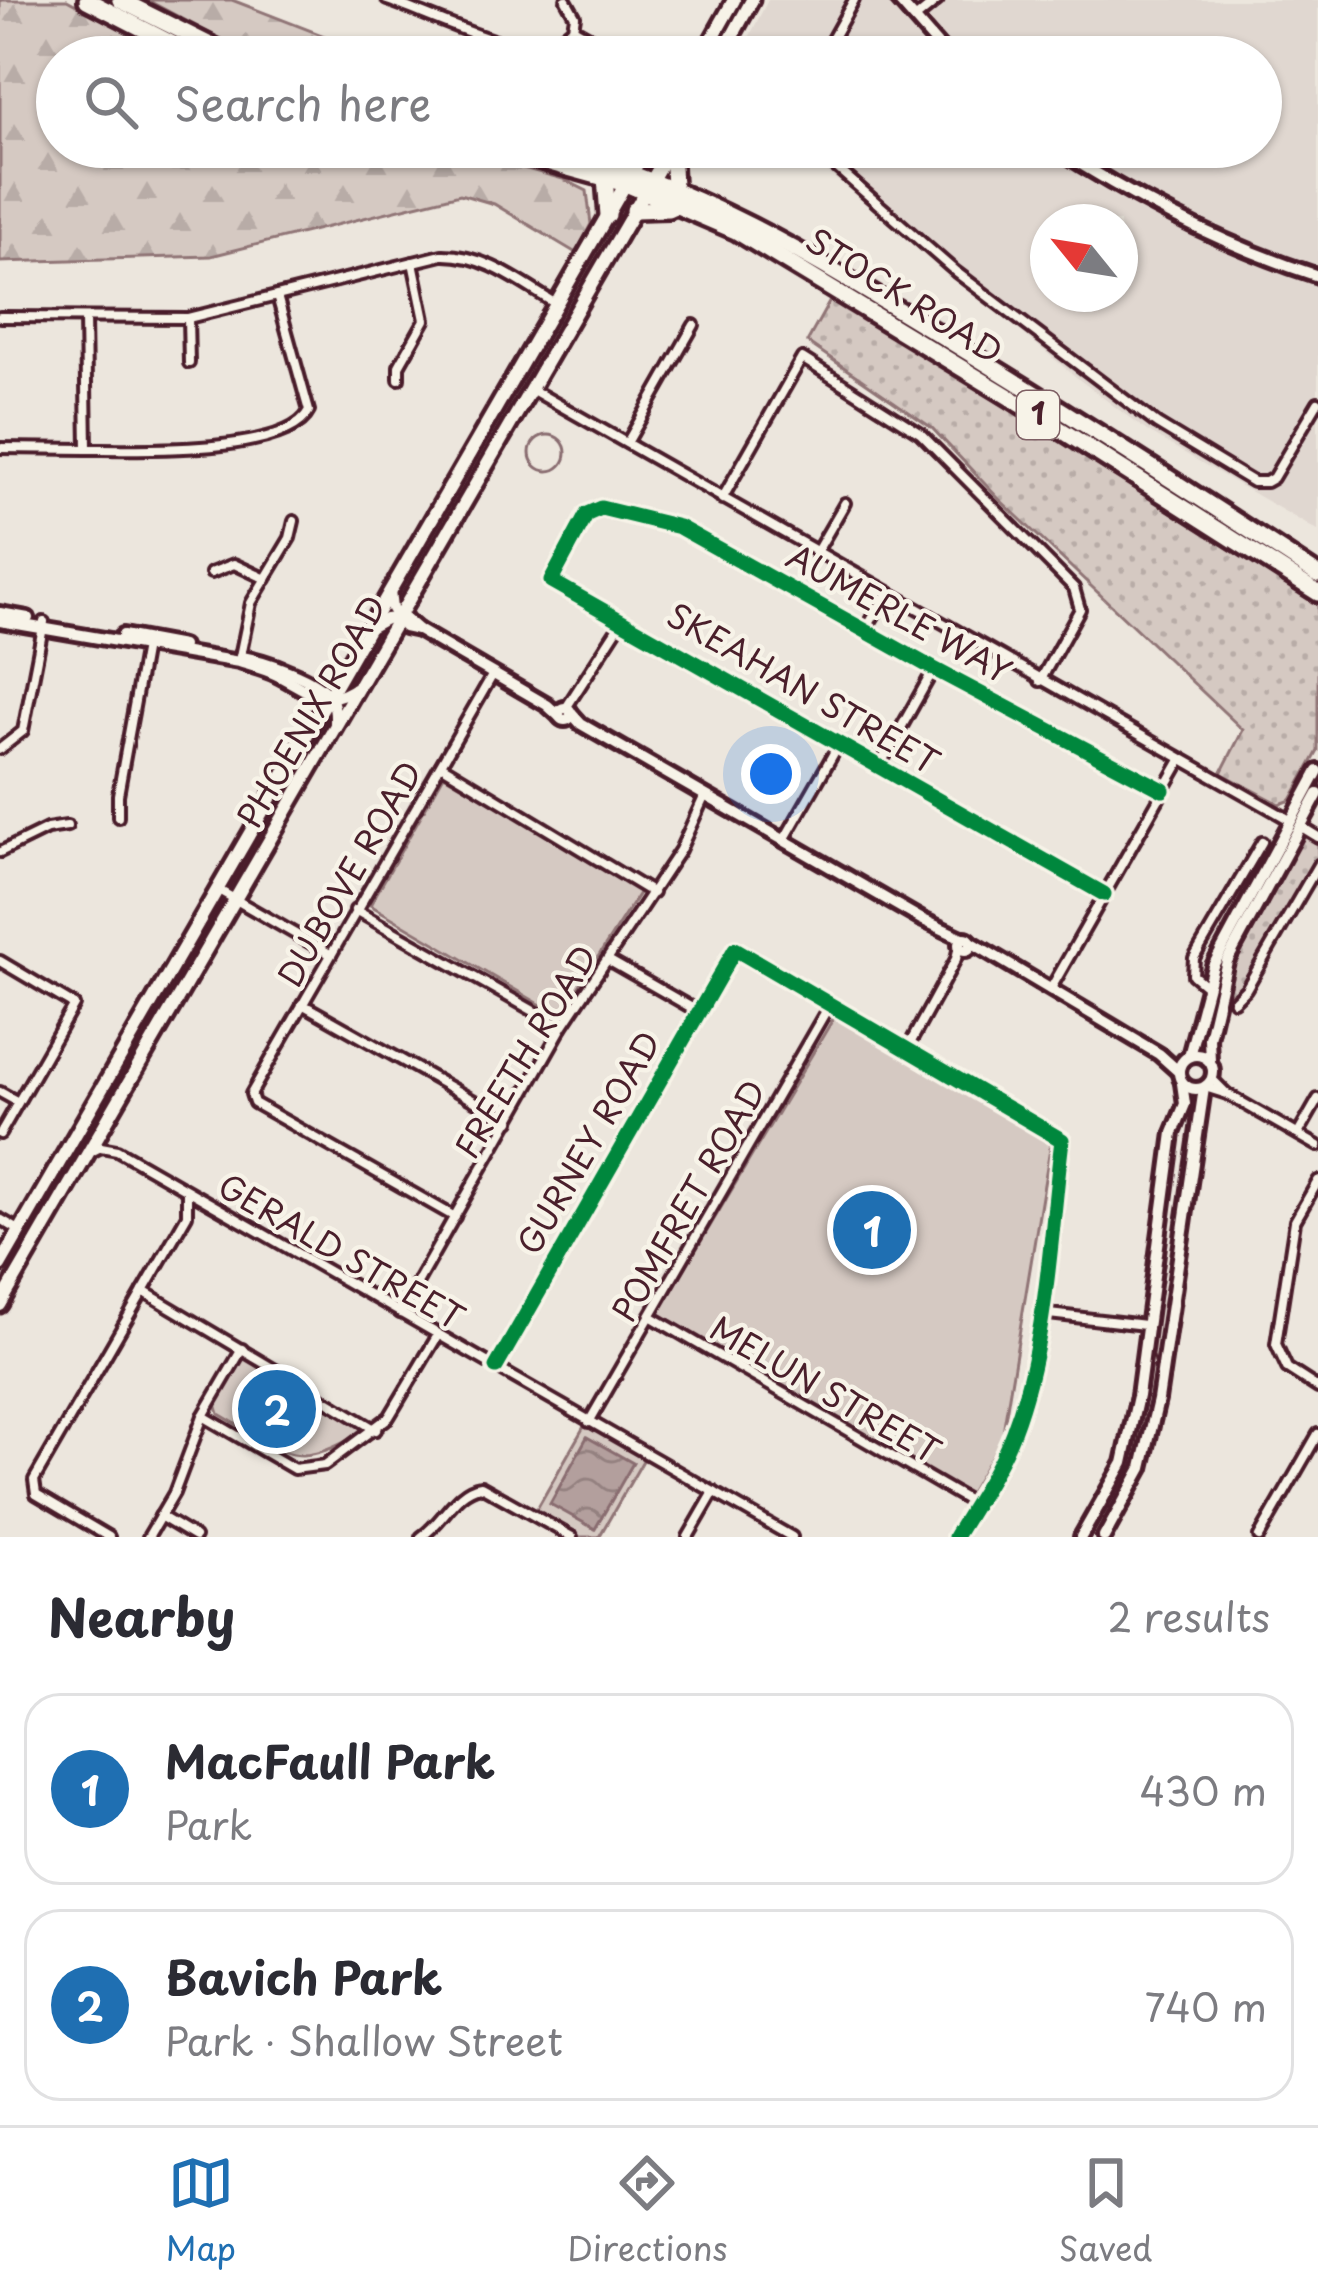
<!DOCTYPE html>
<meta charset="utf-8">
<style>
:root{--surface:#fff;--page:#f2f2f3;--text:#2b2b33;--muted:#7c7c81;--line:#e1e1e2;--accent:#1f6fb2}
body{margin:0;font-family:"Playpen Sans",sans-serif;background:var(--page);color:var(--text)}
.compass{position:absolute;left:1030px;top:204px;width:108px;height:108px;border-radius:50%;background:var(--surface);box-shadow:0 3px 9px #0004;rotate:300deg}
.you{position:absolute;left:771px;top:774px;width:42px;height:42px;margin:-30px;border:9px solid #fff;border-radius:50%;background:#1a73e8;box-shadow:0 0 0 18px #1a73e833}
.badge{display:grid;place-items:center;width:78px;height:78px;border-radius:50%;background:var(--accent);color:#fff;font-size:39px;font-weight:700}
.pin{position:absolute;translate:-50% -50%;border:6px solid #fff;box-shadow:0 3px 12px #0006}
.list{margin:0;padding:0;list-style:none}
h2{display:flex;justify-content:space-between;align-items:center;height:156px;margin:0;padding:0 48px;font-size:51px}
h2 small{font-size:39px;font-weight:400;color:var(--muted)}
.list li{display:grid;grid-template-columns:78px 1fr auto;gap:36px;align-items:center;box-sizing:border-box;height:192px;margin:0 24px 24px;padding:0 24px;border:3px solid var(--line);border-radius:36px}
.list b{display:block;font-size:45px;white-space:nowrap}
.list p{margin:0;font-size:39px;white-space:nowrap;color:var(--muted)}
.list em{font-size:39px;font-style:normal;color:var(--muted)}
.icon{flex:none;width:66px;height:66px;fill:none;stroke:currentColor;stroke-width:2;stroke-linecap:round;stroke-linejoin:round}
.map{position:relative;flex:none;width:1318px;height:1537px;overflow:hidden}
.search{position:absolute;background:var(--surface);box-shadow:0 3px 9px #0004;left:36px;right:36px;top:36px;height:132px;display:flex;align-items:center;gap:30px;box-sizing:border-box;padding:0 42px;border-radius:66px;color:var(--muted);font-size:45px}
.sheet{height:588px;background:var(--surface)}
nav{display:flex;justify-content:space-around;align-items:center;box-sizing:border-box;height:168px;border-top:3px solid var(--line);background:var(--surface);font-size:33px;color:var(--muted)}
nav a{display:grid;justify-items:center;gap:6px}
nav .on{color:var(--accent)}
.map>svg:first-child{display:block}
.built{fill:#e0d7d0;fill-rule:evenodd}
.grass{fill:url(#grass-dots);stroke:#907476;stroke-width:3}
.forest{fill:url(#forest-firs);stroke:#907476;stroke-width:3}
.park{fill:#d5c9c2;stroke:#907476;stroke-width:3}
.water{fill:url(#water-waves);stroke:#896c6f;stroke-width:3}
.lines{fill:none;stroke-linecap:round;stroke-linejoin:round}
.stream{stroke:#896c6f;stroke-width:3}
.street-casing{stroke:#4a1f2b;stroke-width:16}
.secondary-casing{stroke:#4a1f2b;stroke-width:20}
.primary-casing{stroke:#4a1f2b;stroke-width:21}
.highway-casing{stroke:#4a1f2b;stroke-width:24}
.street{stroke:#f7f3e8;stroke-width:8}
.secondary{stroke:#f7f3e8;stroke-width:10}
.primary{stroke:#f7f3e8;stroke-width:12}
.highway{stroke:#f7f3e8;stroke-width:15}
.cycleway-casing{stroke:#f7f3e8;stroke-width:22}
.cycleway{stroke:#00873e;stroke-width:15}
.labels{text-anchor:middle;stroke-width:9;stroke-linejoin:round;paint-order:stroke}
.shield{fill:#f7f3e8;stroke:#7e5f64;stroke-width:3}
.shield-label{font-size:30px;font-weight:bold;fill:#4a1f2b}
.street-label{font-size:33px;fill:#4a1f2b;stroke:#f7f3e8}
</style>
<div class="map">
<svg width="1318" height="1537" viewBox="0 0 1318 1537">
<defs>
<pattern id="grass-dots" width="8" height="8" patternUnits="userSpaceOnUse" patternTransform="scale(3)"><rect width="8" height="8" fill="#d5c9c2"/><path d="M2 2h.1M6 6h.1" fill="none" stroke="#b8aca7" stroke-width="1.8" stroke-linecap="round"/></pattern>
<pattern id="forest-firs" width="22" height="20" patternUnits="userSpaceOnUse" patternTransform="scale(3)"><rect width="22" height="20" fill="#d5c9c2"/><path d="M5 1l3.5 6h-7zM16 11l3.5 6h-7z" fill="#b8aca7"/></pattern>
<pattern id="water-waves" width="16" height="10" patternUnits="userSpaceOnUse" patternTransform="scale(3)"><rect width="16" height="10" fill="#b39f9d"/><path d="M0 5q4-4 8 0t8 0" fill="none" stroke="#948180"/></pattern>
</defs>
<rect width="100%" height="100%" fill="#ece6dd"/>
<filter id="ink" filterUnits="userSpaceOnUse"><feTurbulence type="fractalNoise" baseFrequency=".00833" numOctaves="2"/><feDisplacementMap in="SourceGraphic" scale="24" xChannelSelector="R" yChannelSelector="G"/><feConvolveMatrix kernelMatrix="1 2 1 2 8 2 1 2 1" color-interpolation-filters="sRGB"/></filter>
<g filter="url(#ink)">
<path class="built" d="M768,0H1318V531L1147,431L1081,381L797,147H1261V57H739ZM1048,222H1120V294H1048Z"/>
<g class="grass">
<path d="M832,297L1318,605V751L1291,800L1280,804L1221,773L1243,730L999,499L932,428L807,342Z"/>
<path d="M1310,836L1318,840V858L1244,987L1236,993L1226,992L1233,968L1302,837Z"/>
</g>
<g class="forest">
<path d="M0,0H67L172,57H57V147H448L563,179L587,191L591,224L576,253L494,204L460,194L211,256L0,262Z"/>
<path d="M147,0H232L378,57H263L232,45Z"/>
</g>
<g class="park">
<path d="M444,775L641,890L560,1016L370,905Z"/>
<path d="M836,1014L1051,1142L1002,1438L968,1496L656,1317Z"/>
<path d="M242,1359H250L357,1420L364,1426L362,1432C291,1475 284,1451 219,1414L216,1404Z"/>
<path d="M586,1423L645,1457L599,1537H578L535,1512Z"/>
</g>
<path class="water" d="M587,1437L633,1463L595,1529L550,1504Z"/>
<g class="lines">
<circle class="stream" cx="548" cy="453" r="18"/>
<defs>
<g id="street">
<path d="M387,0C418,10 513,55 541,48C552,46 564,35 573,28"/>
<path d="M566,0L575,16L573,28"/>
<path d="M916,18L938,0"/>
<path d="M573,28L589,37L599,57"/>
<path d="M822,57L854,0"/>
<path d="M813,147L956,272L1157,424L1253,482H1266L1273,478L1318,402"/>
<path d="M0,317L188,318L442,255C485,254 521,283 556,304"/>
<path d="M85,318L87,449C133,449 288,455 309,411L277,296"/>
<path d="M188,318L189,363"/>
<path d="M399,379V366L425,320L413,262"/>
<path d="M531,389L1290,820"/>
<path d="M627,443L694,325"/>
<path d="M0,448L87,449"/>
<path d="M722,499L802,358L920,433L1074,588L1080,609L1040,681"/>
<path d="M816,553L845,503"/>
<path d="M211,573L234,564L266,579"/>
<path d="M865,631L887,593"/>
<path d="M239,661L251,603L290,538L294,521"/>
<path d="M566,708L622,621"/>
<path d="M0,749L23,731L44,622"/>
<path d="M441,765L653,893"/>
<path d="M879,767L934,669"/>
<path d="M118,817V795L145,646"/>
<path d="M1300,826L1318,837"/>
<path d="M784,840L839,744"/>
<path d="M0,852L47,829L67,826"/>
<path d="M217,889L330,954"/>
<path d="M1104,894L551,581L587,514L601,508L679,527L934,669L1163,790"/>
<path d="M355,910L562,1027"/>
<path d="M608,960L699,1012"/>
<path d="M0,961L74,1005L0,1134"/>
<path d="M1206,986L1193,975L1194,958L1262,842"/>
<path d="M1050,990L1181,760"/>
<path d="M1234,1001L1246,989L1318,865"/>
<path d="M302,1004L510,1121"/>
<path d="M907,1049L956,959L959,946"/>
<path d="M1212,1079L1226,1093"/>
<path d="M1205,1087L1227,1094L1318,1146"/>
<path d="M0,1092L18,1102"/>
<path d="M1298,1134L1318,1099"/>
<path d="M89,1153L101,1147L117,1150L792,1537"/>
<path d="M1318,1181L1295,1221L1276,1344L1287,1368L1318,1388"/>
<path d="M455,1217L254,1103L251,1094L493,674"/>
<path d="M0,1219L19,1230"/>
<path d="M143,1291L376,1430"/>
<path d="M400,1313L562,1027L680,850L705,795"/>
<path d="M1040,1313L1145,1325"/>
<path d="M652,1317L974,1504"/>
<path d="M496,1367L735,949L1062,1140C1050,1235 1048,1341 1013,1432C999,1469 975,1503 955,1537"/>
<path d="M203,1416L294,1469L325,1465L389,1417L438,1335"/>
<path d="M589,1422L830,1004"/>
<path d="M160,1516L195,1537"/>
<path d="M109,1537L36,1494L34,1480L187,1215V1191"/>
<path d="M148,1537L174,1493L203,1416L242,1349"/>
<path d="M421,1537C443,1523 455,1490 481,1486L572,1537"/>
<path d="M688,1537L714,1492"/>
<path d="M1259,1537L1318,1434"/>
</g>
<g id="secondary">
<path d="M898,0L948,57"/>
<path d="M1054,147C1136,200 1225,246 1318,276"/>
<path d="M390,591L392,609L404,627L418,630L547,705L559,716"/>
<path d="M0,613L28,618"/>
<path d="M0,621L239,662C252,666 265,669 277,675C310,691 325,711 359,685"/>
<path d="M368,629L386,619L403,617L418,630"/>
<path d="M123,635L182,646"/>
<path d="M241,657C263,660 317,679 330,697C336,706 335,716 335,726"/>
<circle cx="565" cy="714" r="6"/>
<path d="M572,714L581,724L921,919L962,938"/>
<circle cx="965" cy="944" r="6"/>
<path d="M971,942L1159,1054L1179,1072"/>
<circle cx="1196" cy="1072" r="17"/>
<path d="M1189,1056L1213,966L1318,771"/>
<path d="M1210,1061L1209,1038L1227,961L1318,794"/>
<path d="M1081,1537L1123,1463L1138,1396L1173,1133L1185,1104L1182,1083"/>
<path d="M1104,1537L1142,1468L1158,1400L1204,1088"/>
</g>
<g id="primary">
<path d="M702,57L734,0"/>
<path d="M721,57L752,0"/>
<path d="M0,1265L647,147"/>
<path d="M0,1305L670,149"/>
</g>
<g id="highway">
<path d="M87,0L198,57"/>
<path d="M120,0L234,57"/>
<path d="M492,147L626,184L736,231L1011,398L1318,593"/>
<path d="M548,147C701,188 815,259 948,340C1073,416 1196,495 1318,575"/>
<path d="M672,147L674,187"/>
<path d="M603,160L642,155"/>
<path d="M605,178L608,215"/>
<path d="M634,210L668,209L679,204"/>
</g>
</defs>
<use href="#street" class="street-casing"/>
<use href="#secondary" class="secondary-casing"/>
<use href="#primary" class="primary-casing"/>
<use href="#highway" class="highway-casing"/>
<use href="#street" class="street"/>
<use href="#secondary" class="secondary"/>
<use href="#primary" class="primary"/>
<use href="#highway" class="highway"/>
<defs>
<g id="cycleway">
<path d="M1104,894L551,581L587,514L601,508L679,527L934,669L1163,790"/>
<path d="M496,1367L735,949L1062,1140C1050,1235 1048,1341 1013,1432C999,1469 975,1503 955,1537"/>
</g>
</defs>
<use href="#cycleway" class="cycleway-casing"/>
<use href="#cycleway" class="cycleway"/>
</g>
</g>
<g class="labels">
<rect class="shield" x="1017" y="391" width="42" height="48" rx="9"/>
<g class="shield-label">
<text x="1038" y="425">1</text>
</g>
<g class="street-label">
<text transform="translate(904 296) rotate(32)" y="12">STOCK ROAD</text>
<text transform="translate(899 614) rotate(29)" y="12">AUMERLE WAY</text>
<text transform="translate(803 689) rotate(30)" y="12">SKEAHAN STREET</text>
<text transform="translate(312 712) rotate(-60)" y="12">PHOENIX ROAD</text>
<text transform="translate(350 874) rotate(-60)" y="12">DUBOVE ROAD</text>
<text transform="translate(526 1052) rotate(-59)" y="12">FREETH ROAD</text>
<text transform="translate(589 1143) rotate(-60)" y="12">GURNEY ROAD</text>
<text transform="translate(689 1201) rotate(-60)" y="12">POMFRET ROAD</text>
<text transform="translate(341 1252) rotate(30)" y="12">GERALD STREET</text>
<text transform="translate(825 1390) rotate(30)" y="12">MELUN STREET</text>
</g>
</g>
</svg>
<svg class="compass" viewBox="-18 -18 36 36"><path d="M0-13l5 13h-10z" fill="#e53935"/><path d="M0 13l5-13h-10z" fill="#7c7c81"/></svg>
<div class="you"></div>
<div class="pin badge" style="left:872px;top:1230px">1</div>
<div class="pin badge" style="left:277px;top:1409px">2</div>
<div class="search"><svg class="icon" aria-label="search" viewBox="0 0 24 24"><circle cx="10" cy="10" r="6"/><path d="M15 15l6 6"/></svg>Search here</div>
</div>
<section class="sheet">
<h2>Nearby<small>2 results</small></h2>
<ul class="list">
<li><span class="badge">1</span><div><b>MacFaull Park</b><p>Park</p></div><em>430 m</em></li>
<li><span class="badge">2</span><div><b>Bavich Park</b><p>Park · Shallow Street</p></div><em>740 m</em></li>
</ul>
</section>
<nav>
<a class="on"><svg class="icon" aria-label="map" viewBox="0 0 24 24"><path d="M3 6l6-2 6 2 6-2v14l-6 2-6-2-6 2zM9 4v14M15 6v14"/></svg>Map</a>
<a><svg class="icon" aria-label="directions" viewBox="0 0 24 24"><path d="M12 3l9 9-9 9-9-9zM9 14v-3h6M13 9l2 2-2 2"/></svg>Directions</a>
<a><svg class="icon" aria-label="saved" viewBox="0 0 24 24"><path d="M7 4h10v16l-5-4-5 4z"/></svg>Saved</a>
</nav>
